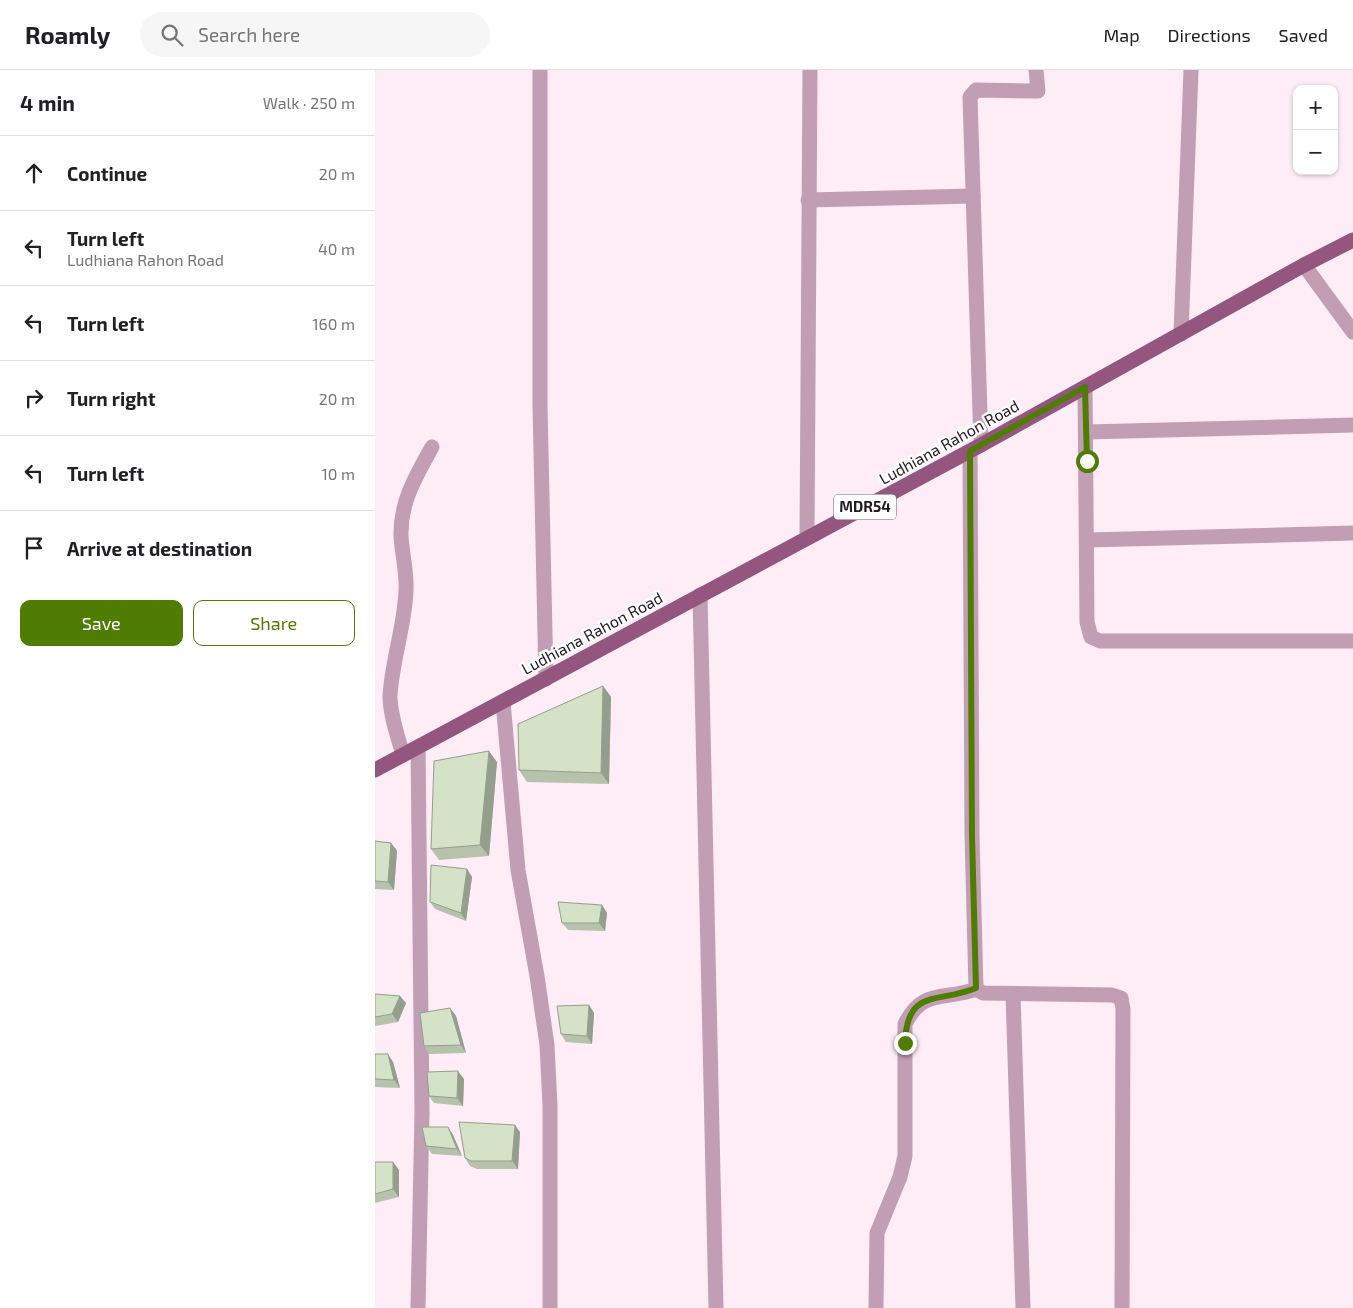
<!DOCTYPE html>
<meta charset="utf-8">
<style>
:root{--surface:#fff;--page:#f6f6f6;--text:#202124;--muted:#757577;--line:#e0e0e0;--accent:#4f7c02}
body{margin:0;font-family:"Exo 2",sans-serif;background:var(--page);color:var(--text)}
.controls{position:absolute;right:15px;top:15px;display:grid;overflow:hidden;border-radius:10px;box-shadow:0 1px 4px #0004}
.controls button{width:45px;height:45px;display:grid;place-items:center;padding:0;border:0;border-bottom:1px solid var(--line);background:var(--surface);color:var(--text);font:25px sans-serif}
.stop{position:absolute;width:15px;height:15px;margin:-11px;border:4px solid #4f7c02;border-radius:50%;background:#fff}
.stop.end{background:#4f7c02;border-color:#fff;box-shadow:0 1px 5px #0008}
.list{margin:0;padding:0;list-style:none}
h2{display:flex;justify-content:space-between;align-items:center;height:65px;margin:0;padding:0 20px;font-size:21px}
h2 small{font-size:16px;font-weight:400;color:var(--muted)}
.list li{display:grid;grid-template-columns:32px 1fr auto;gap:15px;align-items:center;box-sizing:border-box;height:75px;padding:0 20px;border-top:1px solid var(--line)}
.list b{display:block;font-size:19px;white-space:nowrap}
.list p{margin:0;font-size:16px;white-space:nowrap;color:var(--muted)}
.list em{font-size:16px;font-style:normal;color:var(--muted)}
.actions{display:flex;gap:10px;padding:15px 20px}
.actions a{flex:1;padding:11px 0;border:1px solid var(--accent);border-radius:10px;text-align:center;font-size:18px;color:var(--accent)}
.actions .main{background:var(--accent);color:#fff}
.icon{flex:none;width:28px;height:28px;fill:none;stroke:currentColor;stroke-width:2;stroke-linecap:round;stroke-linejoin:round}
.map{position:relative;flex:none;width:978px;height:1238px;overflow:hidden}
header{display:flex;align-items:center;gap:30px;box-sizing:border-box;height:70px;padding:0 25px;background:var(--surface);border-bottom:1px solid var(--line)}
header strong{font-size:24px}
nav{display:flex;gap:28px;margin-inline-start:auto;font-size:18px}
.search{width:350px;height:45px;background:var(--page);display:flex;align-items:center;gap:12px;box-sizing:border-box;padding:0 18px;border-radius:28px;color:var(--muted);font-size:19px}
main{display:flex}
aside{flex:1;background:var(--surface)}
.map>svg:first-child{display:block}
.lines{fill:none;stroke-linecap:round;stroke-linejoin:round}
.minor{stroke:#c29eb4;stroke-width:15}
.major{stroke:#94567f;stroke-width:15}
.wall{fill:#b6c2ac}
.shaded-wall{fill:#949e8c}
.building{fill:#d4e2c8;stroke:#949e8c}
.route{stroke:#4f7c02;stroke-width:6}
.labels{text-anchor:middle;stroke-width:5;stroke-linejoin:round;paint-order:stroke}
.shield{fill:#fff;stroke:#655e62;stroke-width:1}
.shield-label{font-size:15px;font-weight:bold;fill:#23191f}
.street-label{font-size:16px;fill:#23191f;stroke:#fff}
</style>
<header>
<strong>Roamly</strong>
<div class="search"><svg class="icon" aria-label="search" viewBox="0 0 24 24"><circle cx="10" cy="10" r="6"/><path d="M15 15l6 6"/></svg>Search here</div>
<nav><a>Map</a><a>Directions</a><a>Saved</a></nav>
</header>
<main>
<aside>
<h2>4 min<small>Walk · 250 m</small></h2>
<ul class="list">
<li><svg class="icon" aria-label="ahead" viewBox="0 0 24 24"><path d="M12 20V5M6 11l6-6 6 6"/></svg><div><b>Continue</b></div><em>20 m</em></li>
<li><svg class="icon" aria-label="left" viewBox="0 0 24 24"><path d="M17 20v-9H6M10 6l-5 5 5 5"/></svg><div><b>Turn left</b><p>Ludhiana Rahon Road</p></div><em>40 m</em></li>
<li><svg class="icon" aria-label="left" viewBox="0 0 24 24"><path d="M17 20v-9H6M10 6l-5 5 5 5"/></svg><div><b>Turn left</b></div><em>160 m</em></li>
<li><svg class="icon" aria-label="right" viewBox="0 0 24 24"><path d="M7 20v-9h11M14 6l5 5-5 5"/></svg><div><b>Turn right</b></div><em>20 m</em></li>
<li><svg class="icon" aria-label="left" viewBox="0 0 24 24"><path d="M17 20v-9H6M10 6l-5 5 5 5"/></svg><div><b>Turn left</b></div><em>10 m</em></li>
<li><svg class="icon" aria-label="arrive" viewBox="0 0 24 24"><path d="M6 21V4h12l-3 4 3 4H6"/></svg><div><b>Arrive at destination</b></div></li>
</ul>
<div class="actions"><a class="main">Save</a><a>Share</a></div>
</aside>
<div class="map">
<svg width="978" height="1238" viewBox="0 0 978 1238">
<rect width="100%" height="100%" fill="#feedf7"/>
<g class="lines">
<g class="minor">
<path d="M165,0V336L171,609"/>
<path d="M433,130L598,126"/>
<path d="M929,195L978,262"/>
<path d="M806,264L816,0"/>
<path d="M710,317L712,552L716,567L725,571H978"/>
<path d="M712,362L978,355"/>
<path d="M606,375L595,27L601,20L663,21L661,0"/>
<path d="M595,381L597,766L601,919L608,923L737,925L746,928L748,939L747,1238"/>
<path d="M432,468L435,0"/>
<path d="M713,470L978,463"/>
<path d="M325,525L341,1238"/>
<path d="M128,632L143,800L162,906L172,975L175,1036V1238"/>
<path d="M43,677L47,1042L43,1238"/>
<path d="M28,685C23,667 15,645 15,626C17,590 30,555 31,520C32,502 27,484 26,466C25,432 41,406 57,377"/>
<path d="M638,924L648,1238"/>
<path d="M501,1238L502,1163L525,1107L530,1086V954C548,918 569,931 601,919"/>
</g>
<path class="major" d="M0,700L606,375L929,195L978,170"/>
</g>
<g class="wall">
<path d="M228,616L236,627L234,714L152,712L144,700Z"/>
<path d="M122,692L114,786L64,790L56,779Z"/>
<path d="M0,771L16,773L22,781L19,820L0,819Z"/>
<path d="M92,799L97,807L91,851L60,839L55,832Z"/>
<path d="M227,835L232,843L230,861L193,860L187,853Z"/>
<path d="M0,924L31,933L23,952L0,956Z"/>
<path d="M214,935L219,943L217,974L191,972L186,964Z"/>
<path d="M75,938L81,946L91,983L54,984L49,976Z"/>
<path d="M0,984L18,992L25,1018L0,1017Z"/>
<path d="M89,1009L88,1036L59,1033L54,1026Z"/>
<path d="M73,1057L78,1065L87,1086L57,1084L51,1076Z"/>
<path d="M145,1062L143,1099H102L95,1096L90,1088Z"/>
<path d="M0,1092H18L24,1100V1127L0,1133Z"/>
</g>
<g class="shaded-wall">
<path d="M228,616L236,627L234,714L226,703Z"/>
<path d="M114,681L122,692L114,786L105,775Z"/>
<path d="M16,773L22,781L19,820L13,812Z"/>
<path d="M92,799L97,807L91,851L86,843Z"/>
<path d="M227,835L232,843L230,861L224,853Z"/>
<path d="M25,926L31,933L23,952L17,944Z"/>
<path d="M214,935L219,943L217,974L212,966Z"/>
<path d="M75,938L81,946L91,983L86,975Z"/>
<path d="M13,984L18,992L25,1018L19,1010Z"/>
<path d="M83,1001L89,1009L88,1036L82,1028Z"/>
<path d="M140,1055L145,1062L143,1099L137,1091Z"/>
<path d="M73,1057L78,1065L87,1086L82,1079Z"/>
<path d="M18,1092L24,1100V1127L18,1119Z"/>
</g>
<g class="building">
<path d="M228,616L226,703L144,700L143,654Z"/>
<path d="M114,681L105,775L56,779L59,691Z"/>
<path d="M0,771L16,773L13,812L0,811Z"/>
<path d="M56,795L92,799L86,843L55,832Z"/>
<path d="M183,832L227,835L224,853H187Z"/>
<path d="M0,924L25,926L17,944L0,947Z"/>
<path d="M214,935L212,966L186,964L182,936Z"/>
<path d="M75,938L86,975L49,976L45,943Z"/>
<path d="M0,984H13L19,1010L0,1009Z"/>
<path d="M83,1001L82,1028L54,1026L52,1002Z"/>
<path d="M84,1052L140,1055L137,1091H96L90,1088Z"/>
<path d="M47,1057H73L82,1079L51,1076Z"/>
<path d="M0,1092H18V1119L0,1124Z"/>
</g>
<g class="lines">
<path class="route" d="M530,973C532,917 563,934 601,918L597,766L595,381L710,317L712,391"/>
</g>
<g class="labels">
<rect class="shield" x="459" y="424.5" width="62" height="25" rx="4"/>
<g class="shield-label">
<text x="490" y="442">MDR54</text>
</g>
<g class="street-label">
<text transform="translate(574 372) rotate(-29)" y="6">Ludhiana Rahon Road</text>
<text transform="translate(217 563) rotate(-28)" y="6">Ludhiana Rahon Road</text>
</g>
</g>
</svg>
<div class="controls">
<button>+</button>
<button>−</button>
</div>
<div class="stop" style="left:712px;top:391px"></div>
<div class="stop end" style="left:530px;top:973px"></div>
</div>
</main>
